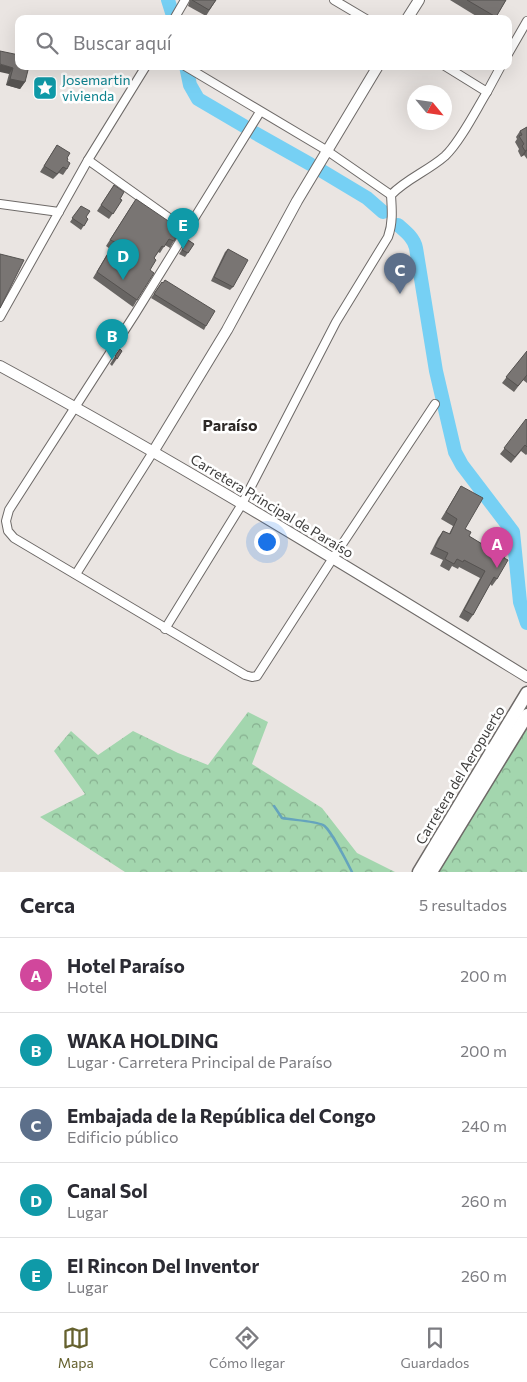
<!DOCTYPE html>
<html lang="es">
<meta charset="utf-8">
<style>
:root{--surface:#fff;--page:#f2f2f3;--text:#2b2b33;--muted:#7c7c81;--line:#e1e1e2;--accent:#65612e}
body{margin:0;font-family:Commissioner,sans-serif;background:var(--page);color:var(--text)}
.compass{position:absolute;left:407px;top:85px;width:45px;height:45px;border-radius:50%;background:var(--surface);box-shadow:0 5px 20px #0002;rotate:119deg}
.you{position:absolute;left:266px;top:541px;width:18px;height:18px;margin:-12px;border:4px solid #fff;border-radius:50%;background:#1a73e8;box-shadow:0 0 0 8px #1a73e833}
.badge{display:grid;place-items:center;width:32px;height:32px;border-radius:50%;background:var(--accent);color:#fff;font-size:16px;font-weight:700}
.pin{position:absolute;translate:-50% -41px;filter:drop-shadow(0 1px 2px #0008)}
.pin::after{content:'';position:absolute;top:26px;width:18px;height:15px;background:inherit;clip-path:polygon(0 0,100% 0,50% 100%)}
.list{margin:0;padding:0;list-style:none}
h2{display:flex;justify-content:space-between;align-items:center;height:65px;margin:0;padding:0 20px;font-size:21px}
h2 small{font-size:16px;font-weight:400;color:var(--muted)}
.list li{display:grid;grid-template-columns:32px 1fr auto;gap:15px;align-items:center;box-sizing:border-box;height:75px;padding:0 20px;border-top:1px solid var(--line)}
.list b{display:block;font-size:19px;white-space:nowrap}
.list p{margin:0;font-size:16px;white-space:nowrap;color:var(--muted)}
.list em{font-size:16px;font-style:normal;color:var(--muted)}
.icon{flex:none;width:28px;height:28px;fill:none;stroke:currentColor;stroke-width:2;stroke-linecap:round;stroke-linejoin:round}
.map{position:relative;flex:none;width:527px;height:872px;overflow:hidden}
.search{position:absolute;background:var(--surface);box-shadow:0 5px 20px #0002;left:15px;right:15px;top:15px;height:55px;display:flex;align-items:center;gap:12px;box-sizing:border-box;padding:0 18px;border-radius:10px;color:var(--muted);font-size:19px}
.sheet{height:440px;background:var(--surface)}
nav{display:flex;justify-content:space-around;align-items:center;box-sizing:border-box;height:70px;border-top:1px solid var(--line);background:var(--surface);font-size:14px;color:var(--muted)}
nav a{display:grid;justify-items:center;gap:2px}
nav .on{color:var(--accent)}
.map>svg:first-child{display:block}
.forest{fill:url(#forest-crowns)}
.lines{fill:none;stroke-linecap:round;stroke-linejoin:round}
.stream{stroke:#65a4bd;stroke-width:2.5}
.river{stroke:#76d0f4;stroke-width:14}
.minor-casing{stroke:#6e6a68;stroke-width:10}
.tertiary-casing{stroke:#6e6a68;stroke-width:12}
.primary-casing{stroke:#6e6a68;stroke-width:15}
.minor{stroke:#fff;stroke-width:8}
.tertiary{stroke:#fff;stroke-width:10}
.primary{stroke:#fff;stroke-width:12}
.wall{fill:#686563}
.shaded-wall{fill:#555250}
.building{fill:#797573;stroke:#555250}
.labels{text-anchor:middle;stroke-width:5;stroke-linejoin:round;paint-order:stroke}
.culture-label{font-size:14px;fill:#0d838f;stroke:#fff;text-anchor:start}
.street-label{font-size:14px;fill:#3e3d3c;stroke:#fff}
.quarter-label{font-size:16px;font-weight:bold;fill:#2d2927;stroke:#fff}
</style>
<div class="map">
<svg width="527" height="872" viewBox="0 0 527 872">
<defs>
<pattern id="forest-crowns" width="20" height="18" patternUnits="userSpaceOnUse" patternTransform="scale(1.25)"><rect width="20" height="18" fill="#a3d6ae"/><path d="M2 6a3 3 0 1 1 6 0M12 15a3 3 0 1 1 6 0" fill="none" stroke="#86af8f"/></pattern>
</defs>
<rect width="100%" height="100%" fill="#eae5e2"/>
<g class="forest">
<path d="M527,695V872H425Z"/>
<path d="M248,712L268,722L252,764L322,808L357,853L395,872H125L40,817L85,794L54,751L71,731L98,755L133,731L178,753L208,765Z"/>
</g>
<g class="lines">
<path class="stream" d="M274,806L282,818C292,820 315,821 323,825C329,827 348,864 352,872"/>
<g class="river">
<path d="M168,0L174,19"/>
<path d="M186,66L190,85L198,99L244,126"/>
<path d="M255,133L310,164"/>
<path d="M322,171L367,198L383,212"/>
<path d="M398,225C406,232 414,238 416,248L436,371L455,452L462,465L513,532L520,602L527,623"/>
</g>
<defs>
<g id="minor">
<path d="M334,0L366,19"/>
<path d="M174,19L185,0"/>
<path d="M508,54L527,21"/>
<path d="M185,66L326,150L391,195"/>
<path d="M445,66L487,92L501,66"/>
<path d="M260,112L135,314L9,510L6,521L8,531L14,538L245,675L252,677L257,676L333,558L435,404"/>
<path d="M88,160L186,230"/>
<path d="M0,204L59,212"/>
<path d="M0,317L88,160L146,66"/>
<path d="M76,574L153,452"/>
<path d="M165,629L242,504L336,322L388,237C393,223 392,210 391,195C406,179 428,171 445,156C460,142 476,110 487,92"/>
</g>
<g id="tertiary">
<path d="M407,19L419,0"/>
<path d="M0,366C179,463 353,570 527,677"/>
<path d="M153,452L227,330L297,201L378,66"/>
</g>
<g id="primary">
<path d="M419,872L527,693"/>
<path d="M431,872L527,715"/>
</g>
</defs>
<use href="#minor" class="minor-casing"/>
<use href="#tertiary" class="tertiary-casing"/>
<use href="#primary" class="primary-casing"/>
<use href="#minor" class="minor"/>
<use href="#tertiary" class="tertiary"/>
<use href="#primary" class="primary"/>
</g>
<g class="wall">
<path d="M190,0H216L206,16L188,6Z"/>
<path d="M450,0H506L495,19H481Z"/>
<path d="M0,51L25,82L20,89L6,85L9,74Z"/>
<path d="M527,127V159L524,155L521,157L518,151L519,149L515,142L517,139L516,137L520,131Z"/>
<path d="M57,145L67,158V169L63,175L59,173L53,179L40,172Z"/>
<path d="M114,185L120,199L122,200L109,219L97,211Z"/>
<path d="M132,205L174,241L170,248L165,245L160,253L158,252L154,258L137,300L133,307L93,278L110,249L106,246Z"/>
<path d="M81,206L86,217L88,219L81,230L70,222Z"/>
<path d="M188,240L194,244L185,257L179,254Z"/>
<path d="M228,249L233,287L230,290L211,281L225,252Z"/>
<path d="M162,282L206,326L204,330L151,298Z"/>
<path d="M120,349L122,351L112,366L110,364Z"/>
<path d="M527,351V383L523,380L514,392L502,383Z"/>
<path d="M527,420V454L526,455L521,451L511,463L500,454Z"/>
<path d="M461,486L465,529L469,536L487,547L497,546L503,537L504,558L497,579L492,586L490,584L473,615L468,622L459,617L480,578L459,567L458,569L452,566L449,571L440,566L443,560L430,554L438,538L443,531L449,534L453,526L441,519Z"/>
</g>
<g class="shaded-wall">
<path d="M0,64L13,68L9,74L0,72Z"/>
<path d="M10,79L25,82L20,89L6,85Z"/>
<path d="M527,150L524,155L521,157L525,151Z"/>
</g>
<g class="building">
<path d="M192,0H216L209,10Z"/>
<path d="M467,0H506L496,17Z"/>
<path d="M0,51L19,55V66H29L25,82L10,79L13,68L0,64Z"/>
<path d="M527,127V150L525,151L522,146L524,144L519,136L522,135L520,131Z"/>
<path d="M57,145L70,153L67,158L68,159L67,161L70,163L67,169L63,167L57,174L44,166Z"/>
<path d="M114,185L124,192L120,199L122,200L113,214L101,205Z"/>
<path d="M136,199L180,229L174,241L169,239L164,247L162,246L154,258L156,260L150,270L154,273L137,300L97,272L115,242L110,240Z"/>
<path d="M81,206L90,211L86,217L88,219L84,226L72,218Z"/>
<path d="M188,240L194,244L188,253L182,250Z"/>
<path d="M228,249L248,260L233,287L214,277Z"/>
<path d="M0,254L24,260L0,308Z"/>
<path d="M165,280L215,311L206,326L154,294L162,282L163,283Z"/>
<path d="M120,349L122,351L117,359L115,356Z"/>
<path d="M527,351V375L518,386L506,377Z"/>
<path d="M526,419L527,420V447L525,445L515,457L504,448Z"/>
<path d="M461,486L483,498L465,529L471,532L469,536L487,547L498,546L503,537L512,542L504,558L508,560L497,579L494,577L473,615L464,610L485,571L464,560L463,562L457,559L454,564L445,559L448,553L435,547L443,531L450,534L457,519L446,512Z"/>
</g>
<defs>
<symbol id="sight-square" viewBox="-11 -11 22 22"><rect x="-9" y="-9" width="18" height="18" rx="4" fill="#0f9aa8" stroke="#fff"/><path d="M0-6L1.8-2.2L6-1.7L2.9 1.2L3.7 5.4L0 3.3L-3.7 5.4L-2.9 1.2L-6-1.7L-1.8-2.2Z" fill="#fff"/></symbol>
</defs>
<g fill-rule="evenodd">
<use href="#sight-square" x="31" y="74" width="28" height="28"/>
</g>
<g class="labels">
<g class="culture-label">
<text x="62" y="85">Josemartin<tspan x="62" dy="16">vivienda</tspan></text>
</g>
<g class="street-label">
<text transform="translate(272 506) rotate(31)" y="5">Carretera Principal de Paraíso</text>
<text transform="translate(460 775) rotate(-59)" y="5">Carretera del Aeropuerto</text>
</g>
<g class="quarter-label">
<text x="230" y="431">Paraíso</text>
</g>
</g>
</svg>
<svg class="compass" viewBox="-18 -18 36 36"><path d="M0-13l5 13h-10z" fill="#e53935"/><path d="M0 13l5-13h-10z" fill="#7c7c81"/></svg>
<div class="you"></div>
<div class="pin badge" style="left:497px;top:568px;background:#d1479c">A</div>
<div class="pin badge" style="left:112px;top:360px;background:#0f9aa8">B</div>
<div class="pin badge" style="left:400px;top:294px;background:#5c6f8a">C</div>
<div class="pin badge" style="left:123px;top:280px;background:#0f9aa8">D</div>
<div class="pin badge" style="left:183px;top:249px;background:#0f9aa8">E</div>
<div class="search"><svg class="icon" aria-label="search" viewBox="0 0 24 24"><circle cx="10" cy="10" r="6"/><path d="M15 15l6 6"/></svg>Buscar aquí</div>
</div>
<section class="sheet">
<h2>Cerca<small>5 resultados</small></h2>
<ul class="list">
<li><span class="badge" style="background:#d1479c">A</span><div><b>Hotel Paraíso</b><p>Hotel</p></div><em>200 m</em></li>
<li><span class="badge" style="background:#0f9aa8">B</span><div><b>WAKA HOLDING</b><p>Lugar · Carretera Principal de Paraíso</p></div><em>200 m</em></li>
<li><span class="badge" style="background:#5c6f8a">C</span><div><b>Embajada de la República del Congo</b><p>Edificio público</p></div><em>240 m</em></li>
<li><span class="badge" style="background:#0f9aa8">D</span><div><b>Canal Sol</b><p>Lugar</p></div><em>260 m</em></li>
<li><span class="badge" style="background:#0f9aa8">E</span><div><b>El Rincon Del Inventor</b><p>Lugar</p></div><em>260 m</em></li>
</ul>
</section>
<nav>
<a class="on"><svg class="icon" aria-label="map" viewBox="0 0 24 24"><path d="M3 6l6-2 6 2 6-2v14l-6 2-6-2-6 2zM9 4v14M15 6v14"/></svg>Mapa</a>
<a><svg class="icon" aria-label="directions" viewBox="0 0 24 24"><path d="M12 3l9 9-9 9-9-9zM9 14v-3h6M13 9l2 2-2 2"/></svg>Cómo llegar</a>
<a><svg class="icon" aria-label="saved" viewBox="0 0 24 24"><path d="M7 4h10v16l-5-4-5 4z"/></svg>Guardados</a>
</nav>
